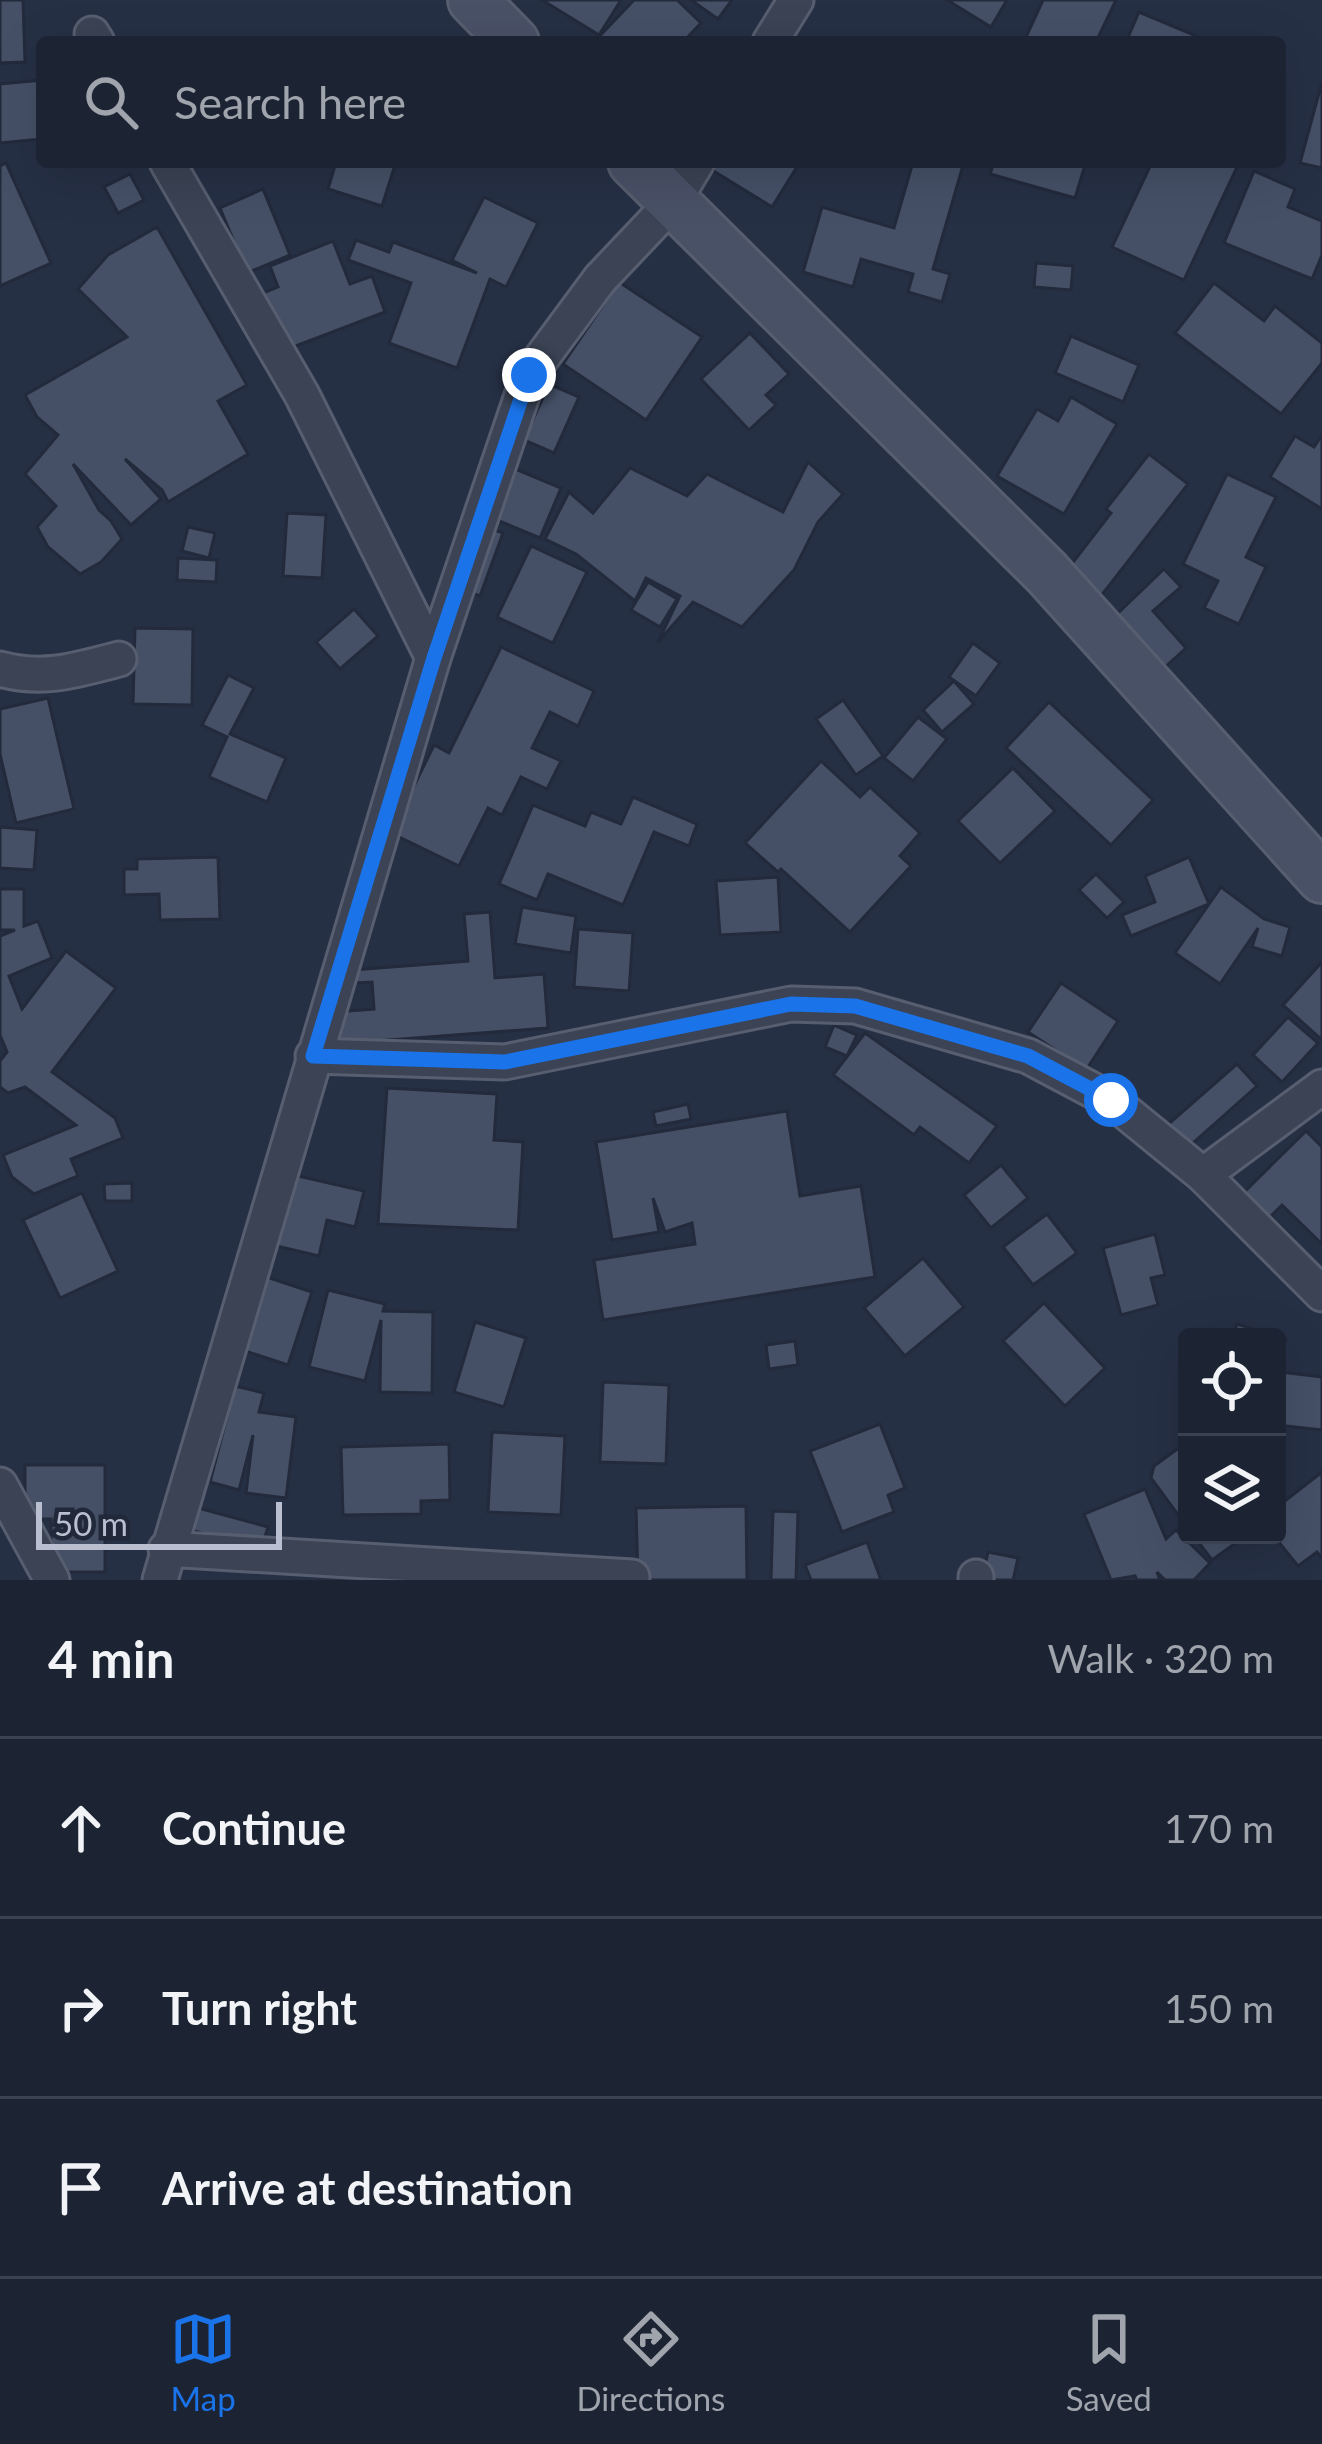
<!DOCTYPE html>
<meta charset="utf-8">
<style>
:root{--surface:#1c2434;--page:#252c3c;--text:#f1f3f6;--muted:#a0a4ac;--line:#3a414f;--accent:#1a73e8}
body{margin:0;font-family:Lato,sans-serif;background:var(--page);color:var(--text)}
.controls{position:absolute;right:36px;bottom:36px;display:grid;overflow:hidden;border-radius:12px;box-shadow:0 12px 48px #0002}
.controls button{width:108px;height:108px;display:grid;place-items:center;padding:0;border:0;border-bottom:3px solid var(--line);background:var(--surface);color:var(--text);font:60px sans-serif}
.scale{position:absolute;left:36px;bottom:30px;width:246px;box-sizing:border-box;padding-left:12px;border:6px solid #b9bfce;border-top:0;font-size:33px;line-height:42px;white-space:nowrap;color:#b9bfce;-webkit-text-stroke:9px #20283a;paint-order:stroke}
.stop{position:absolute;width:36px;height:36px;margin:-27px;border:9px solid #1a73e8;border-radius:50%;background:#fff}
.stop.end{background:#1a73e8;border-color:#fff;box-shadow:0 3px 12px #0008}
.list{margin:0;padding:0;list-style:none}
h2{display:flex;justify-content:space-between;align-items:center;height:156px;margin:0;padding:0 48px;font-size:51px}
h2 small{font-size:39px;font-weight:400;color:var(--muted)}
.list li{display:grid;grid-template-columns:78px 1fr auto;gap:36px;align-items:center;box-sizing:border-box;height:180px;padding:0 48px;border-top:3px solid var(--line)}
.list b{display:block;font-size:45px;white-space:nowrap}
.list em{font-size:39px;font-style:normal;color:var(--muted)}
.icon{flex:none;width:66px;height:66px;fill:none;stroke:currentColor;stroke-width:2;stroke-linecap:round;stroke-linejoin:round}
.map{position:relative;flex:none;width:1322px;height:1580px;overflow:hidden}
.search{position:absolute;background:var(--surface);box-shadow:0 12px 48px #0002;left:36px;right:36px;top:36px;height:132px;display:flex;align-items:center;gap:30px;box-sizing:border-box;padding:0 42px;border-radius:12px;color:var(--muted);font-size:45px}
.sheet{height:696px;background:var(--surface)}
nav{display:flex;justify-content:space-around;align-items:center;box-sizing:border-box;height:168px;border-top:3px solid var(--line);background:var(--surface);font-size:33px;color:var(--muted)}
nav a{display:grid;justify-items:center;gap:6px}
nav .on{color:var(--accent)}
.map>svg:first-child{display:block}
.building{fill:#455067;stroke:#222a3c;stroke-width:3}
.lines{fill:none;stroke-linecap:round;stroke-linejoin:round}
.street-casing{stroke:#575e6f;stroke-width:39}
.secondary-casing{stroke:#575e6f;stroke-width:54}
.street{stroke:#3b4354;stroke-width:33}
.secondary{stroke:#495167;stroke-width:48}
.route{stroke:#1a73e8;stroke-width:15}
</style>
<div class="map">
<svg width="1322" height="1580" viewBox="0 0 1322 1580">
<rect width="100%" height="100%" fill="#263045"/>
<g class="building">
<path d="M0,0H23L25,62L0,63Z"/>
<path d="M542,0H621L599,35Z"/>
<path d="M634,0H677L701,23L683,42H594Z"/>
<path d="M691,0H732L718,19Z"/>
<path d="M947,0H1007L991,27Z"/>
<path d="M1043,0H1116L1096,42H1038L1026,37Z"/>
<path d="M1139,12L1194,35L1191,42H1126Z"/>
<path d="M42,80V139L0,143V84Z"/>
<path d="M1322,82V168L1300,163Z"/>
<path d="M336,162H396L382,206L328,189Z"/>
<path d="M699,162H800L772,207Z"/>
<path d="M913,162H964L933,269L950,274L942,302L908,292L913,274L861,259L853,287L803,272L822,207L894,228Z"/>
<path d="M994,162H1086L1075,198L990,174Z"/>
<path d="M1152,162L1238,165L1184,280L1112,247Z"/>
<path d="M6,163L51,263L0,286V166Z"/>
<path d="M1254,171L1295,189L1288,207L1322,221V255L1312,279L1224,243Z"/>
<path d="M130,174L144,200L118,213L104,187Z"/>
<path d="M263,189L290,255L247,273L220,208Z"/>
<path d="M484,197L538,223L506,287L490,279L457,368L389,343L411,283L348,260L356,240L389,252L393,242L477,273L452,260Z"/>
<path d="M157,227L247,385L218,401L248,454L168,502L162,490L125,459L161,499L131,525L73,464L99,510L111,521L122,539L101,562L80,574L48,547L37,527L56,506L25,474L58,435L37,417L25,395L127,337L78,289L108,255Z"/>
<path d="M333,241L350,284L372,276L385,312L280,352L258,295L278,287L270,266Z"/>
<path d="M1036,263L1073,266L1071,290L1034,287Z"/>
<path d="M619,282L702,337L646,420L563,364Z"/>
<path d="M1214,283L1264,321L1275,306L1322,343V363L1281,414L1175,333Z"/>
<path d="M750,333L789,374L766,395L776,405L749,430L701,379Z"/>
<path d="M1071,336L1139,365L1123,402L1055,373Z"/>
<path d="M549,384L579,397L554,453L524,440Z"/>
<path d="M1071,397L1117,424L1064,514L997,476L1037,409L1058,421Z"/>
<path d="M1322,435V509L1270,477L1295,436L1314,447Z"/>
<path d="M1149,454L1188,484L1101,596L1067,570L1111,513L1106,509Z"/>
<path d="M808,462L843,494L818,522L794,570L742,627L693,602L658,642L680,596L646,578L635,601L576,554L545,539L569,492L593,513L630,468L687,496L707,474L783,512Z"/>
<path d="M513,468L561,488L540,538L492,518Z"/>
<path d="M1227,474L1276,497L1246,557L1266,567L1239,624L1204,608L1218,581L1183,564Z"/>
<path d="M287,513L326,515L322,578L283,576Z"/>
<path d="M473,522L503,533L480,596L450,585Z"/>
<path d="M188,527L215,533L209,558L182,551Z"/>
<path d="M531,546L587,572L553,643L497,617Z"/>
<path d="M178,558L217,560L216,582L177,580Z"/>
<path d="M1164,569L1181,587L1153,611L1186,648L1163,669L1115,616Z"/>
<path d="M648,582L677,599L660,627L631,610Z"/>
<path d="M354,609L378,636L340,669L316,642Z"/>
<path d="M135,628L193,629L192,705L133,704Z"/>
<path d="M973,643L1000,663L976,696L949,677Z"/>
<path d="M501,647L594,691L578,726L550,712L532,748L561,761L547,789L521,777L502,815L488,808L459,866L391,833L434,745L449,753Z"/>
<path d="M228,675L254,688L230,734L286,758L267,802L209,777L227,737L202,725Z"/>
<path d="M954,681L974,704L942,732L923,710Z"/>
<path d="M48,698L74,809L16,823L0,754V709Z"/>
<path d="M843,700L883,756L856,775L816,719Z"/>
<path d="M1049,702L1153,800L1111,845L1006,748Z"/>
<path d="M918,717L947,739L913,781L884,758Z"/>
<path d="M821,761L860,797L870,787L920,833L900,856L911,866L850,932L781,869L778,872L745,843Z"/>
<path d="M1013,768L1055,811L1000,863L958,821Z"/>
<path d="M633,797L697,824L689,846L654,832L623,905L548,874L537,900L499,884L533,805L585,826L591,812L621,824Z"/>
<path d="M0,827L37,830L34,870L0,868Z"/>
<path d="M218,857L220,919L160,920L159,894L124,895V869H137V859Z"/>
<path d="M1189,857L1209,904L1131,936L1122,915L1155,902L1145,876Z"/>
<path d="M1096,874L1124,902L1107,918L1079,890Z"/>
<path d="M778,877L781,932L720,935L716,881Z"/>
<path d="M1221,887L1264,919L1290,927L1282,956L1252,947L1258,928L1220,984L1175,953Z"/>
<path d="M0,889H24V926L38,921L52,958L9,976L22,1009L66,951L116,988L52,1072L115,1118L123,1138L71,1159L78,1176L34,1194L12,1177L3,1155L76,1125L25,1087L8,1093L0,1087V1061L7,1052L0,1035V936L15,930H0Z"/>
<path d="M522,907L576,916L571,953L515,944Z"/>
<path d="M490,912L495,978L544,974L548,1028L323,1045L321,1013L374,1009L372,982L353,983L352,970L468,961L464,914Z"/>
<path d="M578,929L633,933L629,991L574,987Z"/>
<path d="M1321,963L1322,964V1040L1283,1005Z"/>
<path d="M1061,983L1118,1021L1086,1070L1028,1032Z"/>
<path d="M1288,1017L1318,1043L1282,1082L1253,1055Z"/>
<path d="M834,1025L857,1035L847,1056L825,1047Z"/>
<path d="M865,1033L997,1126L969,1163L920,1127L914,1135L833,1075Z"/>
<path d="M1237,1064L1257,1086L1185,1150L1165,1127Z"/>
<path d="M387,1088L497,1094L494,1140L523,1142L518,1230L378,1224Z"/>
<path d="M688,1104L691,1119L656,1126L653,1112Z"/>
<path d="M787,1111L800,1196L861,1186L875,1277L603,1320L594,1260L695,1244L692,1223L665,1232L653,1198L659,1232L612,1240L596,1142Z"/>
<path d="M1306,1131L1322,1147V1244L1282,1205L1271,1216L1294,1239L1281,1252L1233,1203Z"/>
<path d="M1001,1165L1028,1198L991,1228L964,1195Z"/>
<path d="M285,1173L364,1191L355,1227L327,1220L319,1256L268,1244Z"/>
<path d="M132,1183V1201H105L104,1184Z"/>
<path d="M82,1193L118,1271L60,1298L23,1220Z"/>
<path d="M1047,1214L1077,1253L1033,1285L1003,1247Z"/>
<path d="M1155,1234L1165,1275L1151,1278L1158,1305L1121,1315L1103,1248Z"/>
<path d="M923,1258L964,1307L905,1356L864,1308Z"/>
<path d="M254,1273L312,1292L288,1365L230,1346Z"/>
<path d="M328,1290L385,1304L383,1311L433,1312L432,1393L380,1392L381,1320L365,1381L309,1367Z"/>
<path d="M1044,1303L1105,1368L1065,1406L1003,1341Z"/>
<path d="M475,1322L526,1338L504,1407L454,1392Z"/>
<path d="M1237,1324L1286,1339L1277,1366V1337H1233Z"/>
<path d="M795,1341L798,1365L769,1369L766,1345Z"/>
<path d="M1281,1372L1322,1377V1430L1277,1425Z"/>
<path d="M603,1382L669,1385L666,1464L600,1462Z"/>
<path d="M235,1386L264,1393L259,1412L296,1417L286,1498L246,1493L253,1435L239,1490L210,1482Z"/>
<path d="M880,1424L905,1488L888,1495L894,1512L842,1532L810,1451Z"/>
<path d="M492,1432L565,1436L561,1515L488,1512Z"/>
<path d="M1187,1442V1527L1151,1478L1154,1466Z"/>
<path d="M449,1444L450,1500L421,1501V1514L343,1515L341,1447Z"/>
<path d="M25,1465H105V1572H51V1519H25Z"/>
<path d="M1322,1472V1558L1317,1552L1298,1566L1273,1535H1277V1507Z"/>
<path d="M1145,1489L1166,1539L1176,1530L1210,1563L1194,1580H1165L1157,1572L1160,1580H1137L1135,1576L1111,1580L1084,1514Z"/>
<path d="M191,1506L268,1527L261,1550L184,1528Z"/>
<path d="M746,1506L747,1580H638L636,1508Z"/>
<path d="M773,1511L798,1512L796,1580H771Z"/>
<path d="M1193,1535H1247L1212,1560Z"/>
<path d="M867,1542L881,1580H811L805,1565Z"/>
<path d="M988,1552L1018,1558L1013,1580H982Z"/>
</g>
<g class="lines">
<defs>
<g id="street">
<path d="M92,34L97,42"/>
<path d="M770,42L796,0"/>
<path d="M167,162L302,395L433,658"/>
<path d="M0,669C44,681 77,670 119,659"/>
<path d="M313,1056L505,1062L791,1004L855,1006L1028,1056L1111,1100L1203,1175L1322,1294"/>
<path d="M1203,1175L1322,1087"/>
<path d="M0,1485L52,1580"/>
<path d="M166,1549L632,1577"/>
<path d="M160,1580L433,658L529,375L600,279L673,202L697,162"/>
<path d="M976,1580V1577"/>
</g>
<g id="secondary">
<path d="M473,0L514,42"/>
<path d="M633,162L1047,573L1322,878"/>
</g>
</defs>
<use href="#street" class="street-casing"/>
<use href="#secondary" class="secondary-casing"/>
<use href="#street" class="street"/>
<use href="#secondary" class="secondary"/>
</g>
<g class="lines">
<path class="route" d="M529,375L434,658L313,1056L505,1062L791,1004L855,1006L1028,1056L1111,1100"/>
</g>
</svg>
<div class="controls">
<button><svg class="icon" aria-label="locate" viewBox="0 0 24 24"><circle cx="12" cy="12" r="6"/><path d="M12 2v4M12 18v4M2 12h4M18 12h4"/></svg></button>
<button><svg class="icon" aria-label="layers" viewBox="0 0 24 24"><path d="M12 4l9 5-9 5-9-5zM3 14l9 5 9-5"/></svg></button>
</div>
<div class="scale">50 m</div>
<div class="stop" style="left:1111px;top:1100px"></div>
<div class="stop end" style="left:529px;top:375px"></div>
<div class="search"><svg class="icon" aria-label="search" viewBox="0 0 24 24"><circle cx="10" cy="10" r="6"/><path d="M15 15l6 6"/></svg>Search here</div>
</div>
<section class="sheet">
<h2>4 min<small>Walk · 320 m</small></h2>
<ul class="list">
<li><svg class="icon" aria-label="ahead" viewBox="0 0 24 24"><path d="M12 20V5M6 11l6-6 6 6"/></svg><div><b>Continue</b></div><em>170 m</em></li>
<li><svg class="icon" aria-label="right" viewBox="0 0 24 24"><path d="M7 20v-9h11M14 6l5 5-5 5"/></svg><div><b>Turn right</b></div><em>150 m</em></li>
<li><svg class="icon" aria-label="arrive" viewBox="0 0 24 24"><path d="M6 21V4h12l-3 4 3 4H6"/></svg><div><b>Arrive at destination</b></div></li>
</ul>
</section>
<nav>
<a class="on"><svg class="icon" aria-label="map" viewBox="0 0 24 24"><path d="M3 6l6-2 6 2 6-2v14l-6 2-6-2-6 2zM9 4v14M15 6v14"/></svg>Map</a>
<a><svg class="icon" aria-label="directions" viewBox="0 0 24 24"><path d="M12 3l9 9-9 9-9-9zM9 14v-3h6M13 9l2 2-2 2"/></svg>Directions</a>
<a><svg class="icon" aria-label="saved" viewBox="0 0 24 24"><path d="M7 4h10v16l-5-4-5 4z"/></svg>Saved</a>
</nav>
